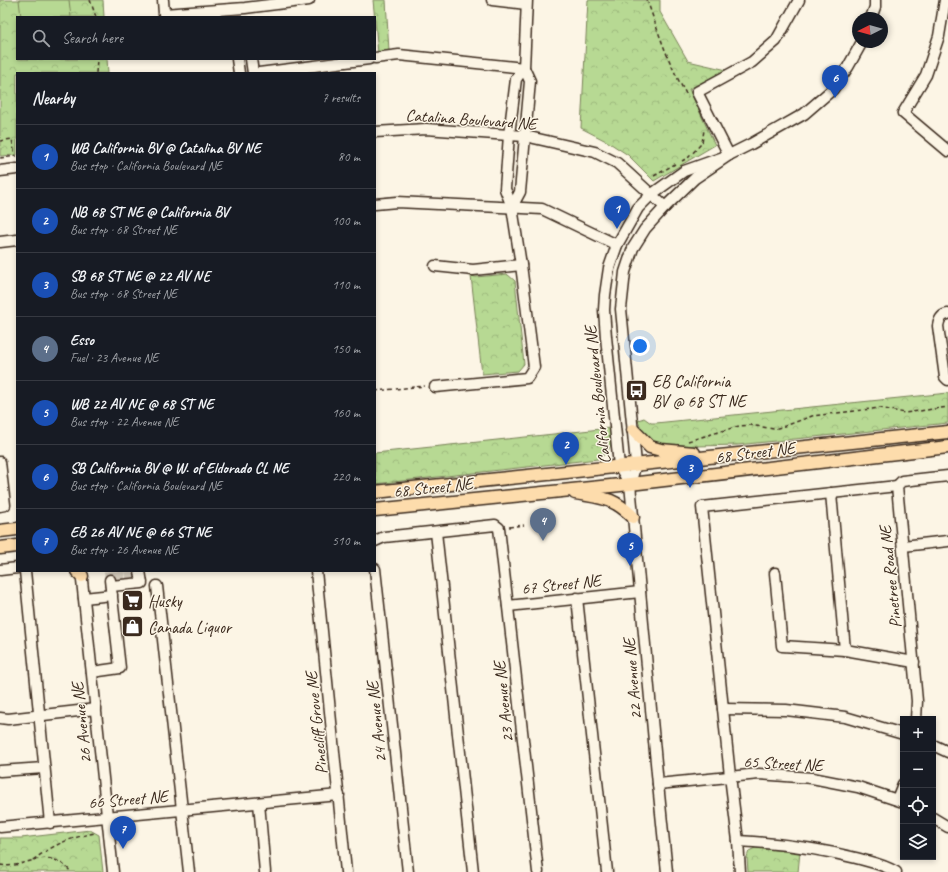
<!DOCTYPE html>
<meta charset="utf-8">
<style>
:root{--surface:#171b24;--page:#242831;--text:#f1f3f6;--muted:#9ea1a6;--line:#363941;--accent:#9f9995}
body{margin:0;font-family:Caveat,sans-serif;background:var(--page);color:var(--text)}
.controls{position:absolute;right:12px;bottom:12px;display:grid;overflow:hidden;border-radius:0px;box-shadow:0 2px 6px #0003}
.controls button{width:36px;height:36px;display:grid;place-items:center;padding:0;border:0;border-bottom:1px solid var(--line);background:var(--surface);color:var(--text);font:20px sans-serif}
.compass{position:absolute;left:852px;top:12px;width:36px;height:36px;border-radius:50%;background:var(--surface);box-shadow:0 2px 6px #0003;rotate:264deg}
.you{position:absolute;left:640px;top:346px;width:14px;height:14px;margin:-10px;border:3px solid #fff;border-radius:50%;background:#1a73e8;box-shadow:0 0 0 6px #1a73e833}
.badge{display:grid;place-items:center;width:26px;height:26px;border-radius:50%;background:var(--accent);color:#fff;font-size:13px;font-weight:700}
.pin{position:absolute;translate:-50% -33px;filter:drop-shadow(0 1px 2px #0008)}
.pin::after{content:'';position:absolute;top:21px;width:14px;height:12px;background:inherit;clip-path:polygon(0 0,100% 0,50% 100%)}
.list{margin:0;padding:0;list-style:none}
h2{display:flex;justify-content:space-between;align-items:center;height:52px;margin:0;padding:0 16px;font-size:17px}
h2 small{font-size:13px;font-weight:400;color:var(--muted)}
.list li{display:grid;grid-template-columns:26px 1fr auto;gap:12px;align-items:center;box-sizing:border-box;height:64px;padding:0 16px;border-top:1px solid var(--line)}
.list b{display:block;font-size:15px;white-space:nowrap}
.list p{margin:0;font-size:13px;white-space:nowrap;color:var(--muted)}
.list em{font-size:13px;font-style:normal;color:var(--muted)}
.icon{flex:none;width:22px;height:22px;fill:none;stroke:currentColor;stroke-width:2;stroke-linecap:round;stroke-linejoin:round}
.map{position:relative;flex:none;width:948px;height:872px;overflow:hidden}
.search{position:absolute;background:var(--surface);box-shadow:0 2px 6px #0003;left:16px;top:16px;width:360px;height:44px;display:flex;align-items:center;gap:10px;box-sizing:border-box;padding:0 14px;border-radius:0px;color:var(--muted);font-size:15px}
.panel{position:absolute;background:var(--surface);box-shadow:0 2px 6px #0003;left:16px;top:72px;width:360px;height:500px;border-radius:0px}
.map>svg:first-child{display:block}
.forest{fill:url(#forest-crowns);stroke:#798258}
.pitch{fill:#b7d993;stroke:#798258}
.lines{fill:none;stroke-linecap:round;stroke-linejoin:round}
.minor-tunnel{stroke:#d5ccbd;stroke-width:10;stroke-dasharray:10 5;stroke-linecap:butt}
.minor-casing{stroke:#3b2a1e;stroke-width:13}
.major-casing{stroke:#3b2a1e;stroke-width:15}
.path{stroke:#3b2a1e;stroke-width:1.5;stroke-dasharray:4 3;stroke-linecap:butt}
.minor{stroke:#fcf5e5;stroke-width:10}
.major{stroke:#fddcac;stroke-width:12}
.labels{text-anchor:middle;stroke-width:3;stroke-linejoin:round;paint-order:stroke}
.street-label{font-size:17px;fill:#3b2a1e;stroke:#fcf5e5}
.poi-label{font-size:17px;fill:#3b2a1e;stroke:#fcf5e5;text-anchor:start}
</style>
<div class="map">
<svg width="948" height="872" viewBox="0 0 948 872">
<defs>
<pattern id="forest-crowns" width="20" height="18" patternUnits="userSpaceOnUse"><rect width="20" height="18" fill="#b7d993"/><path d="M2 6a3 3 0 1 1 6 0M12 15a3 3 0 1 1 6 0" fill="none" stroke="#9eba7e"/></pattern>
</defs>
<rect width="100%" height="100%" fill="#fcf5e5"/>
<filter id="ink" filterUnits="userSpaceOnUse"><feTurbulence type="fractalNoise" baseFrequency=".025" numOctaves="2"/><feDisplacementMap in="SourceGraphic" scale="8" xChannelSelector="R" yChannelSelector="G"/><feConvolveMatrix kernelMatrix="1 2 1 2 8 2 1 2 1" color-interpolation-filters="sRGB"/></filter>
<g filter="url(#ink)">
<g class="forest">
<path d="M0,0H103L104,17H17V59H107L108,73H17V155L0,156Z"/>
<path d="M373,0H386L389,51L378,53Z"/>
<path d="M588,0H660V12L688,61L727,70L689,89L715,145L654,181L628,155L608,142L581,128Z"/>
<path d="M507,274L515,281L524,364L518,371L482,374L471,276L476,277Z"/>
<path d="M948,393V423L737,445L697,446L664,444L655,443L643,434L638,420L644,418L651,423H656Z"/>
<path d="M610,428C612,444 612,450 598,459L375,484V453Z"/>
<path d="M90,830L99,835L103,872H0V838H21Z"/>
<path d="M755,848L800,852L798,872H748L747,857L749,851Z"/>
</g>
<path class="pitch" d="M19,0H69L71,17H21Z"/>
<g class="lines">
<g class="minor-tunnel">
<path d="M109,571L110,580"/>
<path d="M119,571V579"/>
<path d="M129,571L130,578"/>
</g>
<defs>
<g id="minor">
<path d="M163,0L164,14L245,8L309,0"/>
<path d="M492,0L526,4"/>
<path d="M945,0L939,36L926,75L903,113L948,151"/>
<path d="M871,18L875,7V0"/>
<path d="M375,58L399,55L524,68"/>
<path d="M237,59L239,73"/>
<path d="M251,59L253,73"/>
<path d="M259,73L369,59"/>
<path d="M375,132L426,129L509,135L525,136L595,152L617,163L665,207"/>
<path d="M729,155L697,92L752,62L776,41L799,0"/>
<path d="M0,171L17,169"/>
<path d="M375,204L397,202L542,209L617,245"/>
<path d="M512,207L520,192L530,81L524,68L527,0"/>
<path d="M0,242L17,240"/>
<path d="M435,266L473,270L521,265"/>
<path d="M948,314C941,315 939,320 938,326L945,377L948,380"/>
<path d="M435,387L527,378L534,367L521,265L512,207L505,189L509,135L516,79L524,68"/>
<path d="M0,462L5,505L0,506"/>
<path d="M630,484L619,466L606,337L604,310L605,295L609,268L617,245L638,208L652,194L684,171L729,155L751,144L804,114L833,89L848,67L862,42"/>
<path d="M831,493L845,650"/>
<path d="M436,532L473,872"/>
<path d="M375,541L384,537L495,525L499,528L538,872"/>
<path d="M903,546L948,541"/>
<path d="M375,569L408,872"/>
<path d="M0,570L17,568"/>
<path d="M25,571L50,823"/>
<path d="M81,571L113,872"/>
<path d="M316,571L346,872"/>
<path d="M775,573L782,646L845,650L914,662"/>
<path d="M111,586L142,583L140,571"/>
<path d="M157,586L189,872"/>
<path d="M84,598L112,595"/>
<path d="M577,598L607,872"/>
<path d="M508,606L640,592"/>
<path d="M92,672L120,668L110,580"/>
<path d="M723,709L786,710L845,717L903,734"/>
<path d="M0,718L8,719L96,709"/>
<path d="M916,719L917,701L897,486L902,481L948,476"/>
<path d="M933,745L948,752"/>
<path d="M0,771L44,768"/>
<path d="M658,784L759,774L812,778L858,787L903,802"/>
<path d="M897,799L903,784"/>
<path d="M259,803L265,872"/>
<path d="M933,818L948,827"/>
<path d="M0,827L339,795"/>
<path d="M738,841C778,843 817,848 856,858C870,862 883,864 896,872"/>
<path d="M667,872L658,784L630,484L636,464L621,309L625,272L633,248L645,229L665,207L695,178L729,155"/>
<path d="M740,872L738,841L730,776L702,507L897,486"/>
</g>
<g id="major">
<path d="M633,430L650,447L661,450L694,453"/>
<path d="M375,492L948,432"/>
<path d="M575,493C602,498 613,497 633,517"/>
<path d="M375,510L630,484L948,447"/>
<path d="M0,531L17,529"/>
<path d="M0,548L17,546"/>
<path d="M77,571L82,576"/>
</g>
</defs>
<use href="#minor" class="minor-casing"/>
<use href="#major" class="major-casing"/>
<g class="path">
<path d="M90,0L96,17"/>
<path d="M647,0C659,34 669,66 688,97"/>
<path d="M96,73L97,59"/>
<path d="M0,141L12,139L15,156"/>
<path d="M0,158L17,156"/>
<path d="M682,161L689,157L702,143L704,130"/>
<path d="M654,176L675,164"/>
<path d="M375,391L425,386"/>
<path d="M688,441L739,426L750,425L774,429L785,426L812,416L880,408L905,413L948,407"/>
<path d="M509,527L524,525"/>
<path d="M33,860C55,844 69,838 95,833"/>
<path d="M0,865C27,870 46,843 71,872"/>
</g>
<use href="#minor" class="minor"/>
<use href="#major" class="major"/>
</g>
</g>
<defs>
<symbol id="bus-square" viewBox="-11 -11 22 22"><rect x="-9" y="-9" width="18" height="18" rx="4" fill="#3b2a1e" stroke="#fcf5e5"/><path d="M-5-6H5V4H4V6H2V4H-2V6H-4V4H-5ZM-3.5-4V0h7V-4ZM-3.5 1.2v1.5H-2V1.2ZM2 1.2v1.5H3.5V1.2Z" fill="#fff"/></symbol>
<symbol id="supermarket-square" viewBox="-11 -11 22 22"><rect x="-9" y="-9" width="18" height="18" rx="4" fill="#3b2a1e" stroke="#fcf5e5"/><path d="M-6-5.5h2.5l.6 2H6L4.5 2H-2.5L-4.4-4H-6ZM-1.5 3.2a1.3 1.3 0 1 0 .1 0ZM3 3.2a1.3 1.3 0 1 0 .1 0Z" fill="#fff"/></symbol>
<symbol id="shop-square" viewBox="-11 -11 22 22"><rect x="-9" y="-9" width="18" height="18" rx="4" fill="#3b2a1e" stroke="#fcf5e5"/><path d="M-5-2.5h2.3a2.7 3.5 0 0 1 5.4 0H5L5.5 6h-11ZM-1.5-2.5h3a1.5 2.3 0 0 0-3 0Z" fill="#fff"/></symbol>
</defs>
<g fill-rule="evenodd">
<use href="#bus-square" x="624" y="378" width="25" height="25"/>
<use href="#supermarket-square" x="120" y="588" width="25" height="25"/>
<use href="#shop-square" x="120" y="614" width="25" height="25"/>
</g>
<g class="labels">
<g class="street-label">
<text transform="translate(471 119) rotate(4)" y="6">Catalina Boulevard NE</text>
<text transform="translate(597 395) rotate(-96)" y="6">California Boulevard NE</text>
<text transform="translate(755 452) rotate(-7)" y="6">68 Street NE</text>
<text transform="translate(433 487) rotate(-6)" y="6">68 Street NE</text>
<text transform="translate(890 577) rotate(-96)" y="6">Pinetree Road NE</text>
<text transform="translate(561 584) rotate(-6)" y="6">67 Street NE</text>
<text transform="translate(632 679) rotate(-95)" y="6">22 Avenue NE</text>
<text transform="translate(503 702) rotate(-96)" y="6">23 Avenue NE</text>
<text transform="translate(376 722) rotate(-96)" y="6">24 Avenue NE</text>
<text transform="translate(81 723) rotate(-96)" y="6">26 Avenue NE</text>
<text transform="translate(316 723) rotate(-96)" y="6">Pinecliff Grove NE</text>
<text transform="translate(783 763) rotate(3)" y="6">65 Street NE</text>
<text transform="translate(128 799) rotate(-5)" y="6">66 Street NE</text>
</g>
<g class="poi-label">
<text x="652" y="387">EB California<tspan x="652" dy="20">BV @ 68 ST NE</tspan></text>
<text x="148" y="607">Husky</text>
<text x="148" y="633">Canada Liquor</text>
</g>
</g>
</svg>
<div class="controls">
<button>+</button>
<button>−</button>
<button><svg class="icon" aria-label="locate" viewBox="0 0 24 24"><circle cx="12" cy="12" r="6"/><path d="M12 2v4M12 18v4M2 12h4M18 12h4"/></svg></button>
<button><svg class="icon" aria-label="layers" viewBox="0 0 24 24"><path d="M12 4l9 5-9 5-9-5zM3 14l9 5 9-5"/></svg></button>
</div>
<svg class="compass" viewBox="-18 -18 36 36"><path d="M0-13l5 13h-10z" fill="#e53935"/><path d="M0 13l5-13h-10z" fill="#9ea1a6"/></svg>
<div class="you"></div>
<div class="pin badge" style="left:617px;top:229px;background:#1a4fb4">1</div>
<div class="pin badge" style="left:566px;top:465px;background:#1a4fb4">2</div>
<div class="pin badge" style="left:690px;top:488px;background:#1a4fb4">3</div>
<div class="pin badge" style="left:543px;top:541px;background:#5c6f8a">4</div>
<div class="pin badge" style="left:630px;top:566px;background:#1a4fb4">5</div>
<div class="pin badge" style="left:835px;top:98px;background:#1a4fb4">6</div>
<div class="pin badge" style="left:123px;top:849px;background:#1a4fb4">7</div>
<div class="search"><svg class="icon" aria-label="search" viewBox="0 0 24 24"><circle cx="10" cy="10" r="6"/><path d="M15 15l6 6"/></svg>Search here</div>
<section class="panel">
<h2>Nearby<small>7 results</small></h2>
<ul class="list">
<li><span class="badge" style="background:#1a4fb4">1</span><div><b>WB California BV @ Catalina BV NE</b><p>Bus stop · California Boulevard NE</p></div><em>80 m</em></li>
<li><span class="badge" style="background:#1a4fb4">2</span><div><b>NB 68 ST NE @ California BV</b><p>Bus stop · 68 Street NE</p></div><em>100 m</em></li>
<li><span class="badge" style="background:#1a4fb4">3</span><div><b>SB 68 ST NE @ 22 AV NE</b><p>Bus stop · 68 Street NE</p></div><em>110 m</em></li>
<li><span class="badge" style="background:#5c6f8a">4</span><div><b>Esso</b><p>Fuel · 23 Avenue NE</p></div><em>150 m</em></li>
<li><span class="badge" style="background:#1a4fb4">5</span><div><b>WB 22 AV NE @ 68 ST NE</b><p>Bus stop · 22 Avenue NE</p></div><em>160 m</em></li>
<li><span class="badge" style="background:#1a4fb4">6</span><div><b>SB California BV @ W. of Eldorado CL NE</b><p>Bus stop · California Boulevard NE</p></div><em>220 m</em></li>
<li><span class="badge" style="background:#1a4fb4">7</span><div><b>EB 26 AV NE @ 66 ST NE</b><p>Bus stop · 26 Avenue NE</p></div><em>510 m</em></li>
</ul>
</section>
</div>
